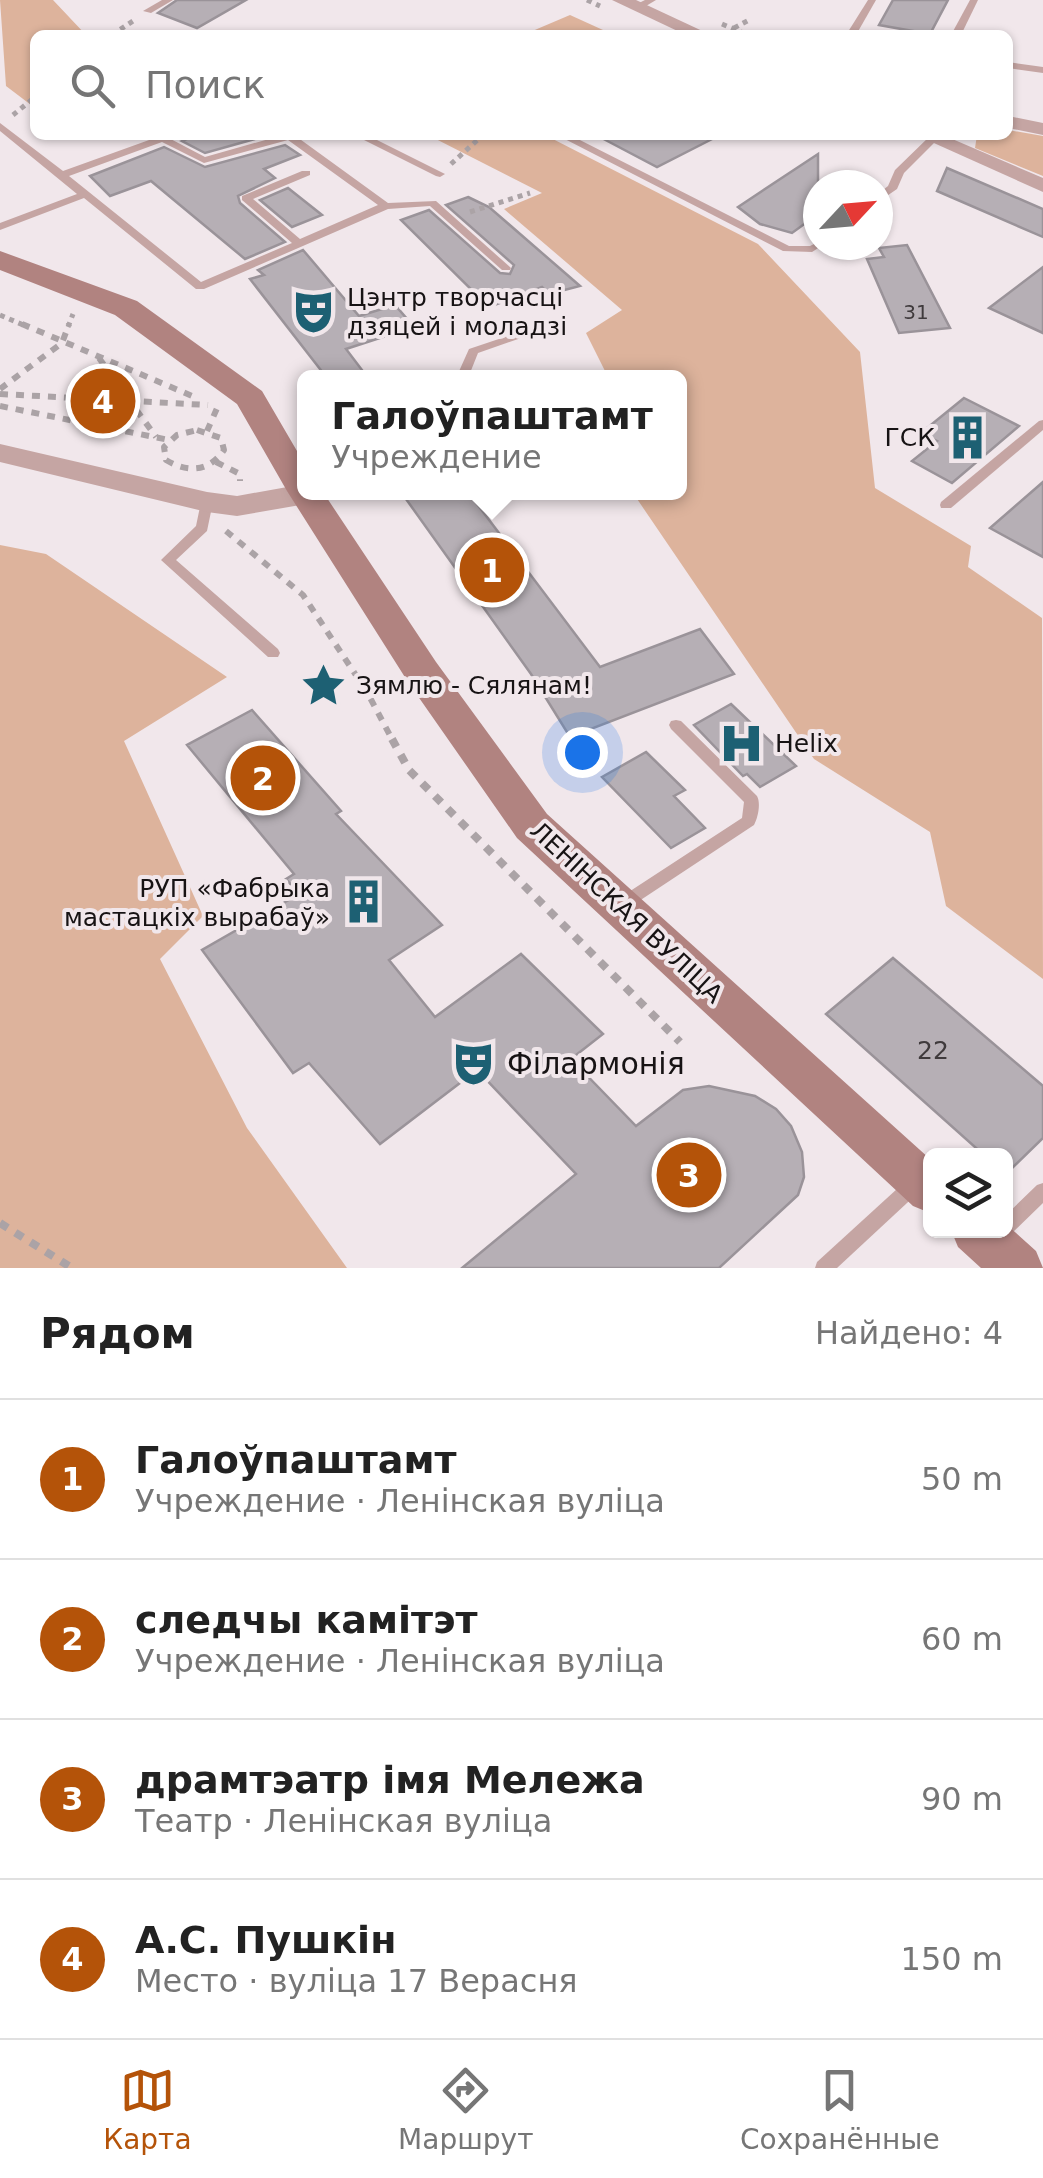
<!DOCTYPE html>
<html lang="ru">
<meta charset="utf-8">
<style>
:root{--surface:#fff;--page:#f2f2f2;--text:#222;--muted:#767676;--line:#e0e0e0;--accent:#b45309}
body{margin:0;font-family:"DejaVu Sans",sans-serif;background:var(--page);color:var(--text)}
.controls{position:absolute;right:30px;bottom:30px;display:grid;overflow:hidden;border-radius:15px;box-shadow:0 2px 8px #0004}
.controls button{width:90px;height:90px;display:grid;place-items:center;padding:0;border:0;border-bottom:2px solid var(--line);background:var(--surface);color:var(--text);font:50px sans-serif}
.compass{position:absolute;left:803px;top:170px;width:90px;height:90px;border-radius:50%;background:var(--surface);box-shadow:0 2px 8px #0004;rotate:64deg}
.you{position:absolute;left:582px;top:752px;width:35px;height:35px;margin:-25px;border:8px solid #fff;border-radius:50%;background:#1a73e8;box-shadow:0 0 0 15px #1a73e833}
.badge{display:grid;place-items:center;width:65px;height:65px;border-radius:50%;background:var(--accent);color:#fff;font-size:32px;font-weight:700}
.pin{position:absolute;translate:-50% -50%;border:5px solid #fff;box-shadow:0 2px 10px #0006}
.popup{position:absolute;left:297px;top:370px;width:390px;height:130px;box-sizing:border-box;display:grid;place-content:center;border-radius:15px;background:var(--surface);filter:drop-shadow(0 2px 8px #0005);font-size:32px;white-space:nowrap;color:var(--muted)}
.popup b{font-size:38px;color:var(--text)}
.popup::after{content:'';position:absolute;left:50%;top:100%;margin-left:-20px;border:20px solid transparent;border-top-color:var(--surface)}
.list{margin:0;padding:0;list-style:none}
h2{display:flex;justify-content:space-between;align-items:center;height:130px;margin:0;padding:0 40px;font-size:42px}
h2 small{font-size:32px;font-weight:400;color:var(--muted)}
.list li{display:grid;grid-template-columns:65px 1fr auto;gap:30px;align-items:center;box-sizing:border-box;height:160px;padding:0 40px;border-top:2px solid var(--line)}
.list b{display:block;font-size:38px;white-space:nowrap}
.list p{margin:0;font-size:32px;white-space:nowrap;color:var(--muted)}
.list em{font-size:32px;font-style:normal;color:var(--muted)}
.icon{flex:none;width:55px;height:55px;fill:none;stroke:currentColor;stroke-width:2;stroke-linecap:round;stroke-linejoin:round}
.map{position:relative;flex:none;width:1043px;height:1268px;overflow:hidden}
.search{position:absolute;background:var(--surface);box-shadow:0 2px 8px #0004;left:30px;right:30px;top:30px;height:110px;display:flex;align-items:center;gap:25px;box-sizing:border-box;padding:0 35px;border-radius:15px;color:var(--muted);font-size:38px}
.sheet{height:770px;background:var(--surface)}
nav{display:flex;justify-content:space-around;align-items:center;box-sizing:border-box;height:140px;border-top:2px solid var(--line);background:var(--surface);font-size:28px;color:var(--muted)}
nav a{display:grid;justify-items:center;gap:5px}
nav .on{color:var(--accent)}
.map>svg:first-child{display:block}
.green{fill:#ddb39c}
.building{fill:#b6afb5;stroke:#9a9399;stroke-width:2.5}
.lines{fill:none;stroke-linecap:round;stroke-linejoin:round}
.path-far2{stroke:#aba3a6;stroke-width:5;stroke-dasharray:5 5;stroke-linecap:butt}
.path-far1{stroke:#aba3a6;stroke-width:6;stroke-dasharray:8 8;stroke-linecap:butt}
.path{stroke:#aba3a6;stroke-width:8;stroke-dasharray:9 9;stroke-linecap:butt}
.service{fill:#c5a5a3;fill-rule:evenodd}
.minor{fill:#c5a5a3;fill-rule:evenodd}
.tertiary{fill:#c5a5a3;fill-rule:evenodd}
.secondary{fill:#b18380;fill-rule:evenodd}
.labels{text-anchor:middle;stroke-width:8;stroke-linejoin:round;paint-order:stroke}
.number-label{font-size:20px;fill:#3f3a3c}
.poi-label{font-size:25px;fill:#171314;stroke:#f1e7eb;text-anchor:start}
.street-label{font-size:25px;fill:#171314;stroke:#f1e7eb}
.near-number-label{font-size:25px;fill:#3f3a3c}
.near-poi-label{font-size:30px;fill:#171314;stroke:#f1e7eb;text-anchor:start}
</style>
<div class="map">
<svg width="1043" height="1268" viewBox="0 0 1043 1268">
<rect width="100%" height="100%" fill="#f1e7eb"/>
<g class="green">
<path d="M0,0H53L86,35H35V108L6,86Z"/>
<path d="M570,15L614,35H523Z"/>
<path d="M1008,130L1043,136V176L975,148L977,135H1008Z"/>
<path d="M428,135H545L758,244L860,352L875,488L971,546L968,567L1042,618L1043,979L946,906L930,832L814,759L633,493L680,492V378L608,377L586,333L622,310L504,209L542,193Z"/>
<path d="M0,545L46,554L227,677L124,741L203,916L160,959L247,1128L347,1268H0Z"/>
</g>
<g class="building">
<path d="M177,0H246L197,28L158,13Z"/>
<path d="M893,0H948L930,34L879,25Z"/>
<path d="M196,135H269L205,153L182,141Z"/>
<path d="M596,135H720L657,167Z"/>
<path d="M285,145L300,155L264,169L275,178L238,196L240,203L285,242L245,259L151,181L110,196L90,176L164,147L205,167Z"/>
<path d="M818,154V214L792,233L760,224L738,207Z"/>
<path d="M947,168L1043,209V237L937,191Z"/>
<path d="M288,188L322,215L292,227L260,200Z"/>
<path d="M468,197L489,207L580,286L549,294L542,287L489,307L401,220L429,210L500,273L510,274L514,265L446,205Z"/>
<path d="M907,245L950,328L899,333L867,259L884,257L879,248Z"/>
<path d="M303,250L359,316L395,305L414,327L346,349L368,378H327L250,279L264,275L258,270Z"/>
<path d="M1043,267V333L989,308Z"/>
<path d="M964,398L1019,426L952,483L912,461L937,441L921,433Z"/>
<path d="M1043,482V557L990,528Z"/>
<path d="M401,492H468L600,667L700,629L734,674L570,737L531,674Z"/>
<path d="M731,704L796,766L760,787L747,774L743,776L694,725Z"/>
<path d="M252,710L341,811L336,814L442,925L389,960L435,1017L521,954L603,1034L571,1059L636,1126L683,1090L709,1086L755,1096L776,1109L791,1126L802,1152L804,1177L798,1195L719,1268H462L576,1174L477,1070L380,1144L309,1063L293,1073L202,950L299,894L286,879L294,874L187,745Z"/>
<path d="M646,752L685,790L674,796L705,828L671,848L602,777Z"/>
<path d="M893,958L1043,1086V1138L1006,1174V1156H985L826,1014Z"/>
</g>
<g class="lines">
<g class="path-far2">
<path d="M587,0L600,6"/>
<path d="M722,24L748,35"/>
<path d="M734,28L749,20"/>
<path d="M112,35L136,19"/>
<path d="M13,115L35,97"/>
<path d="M451,164L483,135"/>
<path d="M470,212L530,193"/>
<path d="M0,315L28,327"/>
<path d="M68,327L73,314"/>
</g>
<g class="path-far1">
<path d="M22,324L197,398"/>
<path d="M99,358L156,437"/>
<path d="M0,389L62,343L69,324"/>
<path d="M0,394L208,405"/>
<path d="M0,406L169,440"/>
<path d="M197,430L221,438L224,450C209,472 188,473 166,460L164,447L177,435Z"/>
<path d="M207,431L218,406"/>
<path d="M216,462L240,474V481"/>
<path d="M226,531L303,595L367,692L393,741"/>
</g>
<g class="path">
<path d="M392,739L409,770L680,1042"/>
<path d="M0,1223L72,1268"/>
</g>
<g class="service">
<path d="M162,0H173L151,13L143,11Z"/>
<path d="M645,0H656L641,9H635V5Z"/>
<path d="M868,0H876L856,35H846Z"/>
<path d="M970,0H978L961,35H951Z"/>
<path d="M1008,62L1043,67V73L1008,68Z"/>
<path d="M0,123L63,171L163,135L205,157L283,135H299L297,137L388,203L436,201L511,268L510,270H502L430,206L388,209L204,289H196L84,198L0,230V223L77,194L0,131ZM288,140L378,205L300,239L253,199L310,175V171H302L242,196V200L292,243L201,282L69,176L162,142L204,163Z"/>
<path d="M354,135H367L445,174L440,177L436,176Z"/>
<path d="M557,135H570L789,246H810L818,242V245H823L812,252L783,251Z"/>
<path d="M931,135H942L904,173L897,189L878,202V194L888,186L895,170Z"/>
<path d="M520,332L526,335L524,337L478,353L468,378H456L469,349Z"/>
<path d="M1043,420V430L951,508H941L940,505L941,502L1039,421Z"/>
<path d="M207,498L213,502L207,531L176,560L278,649L280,653L278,657H268L161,560L196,526L201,502Z"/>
<path d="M676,720L681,721L757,796C761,803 758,818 754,825L624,911L618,909L616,904L618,899L742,818L744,802L671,729L669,725L671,721Z"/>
<path d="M915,1176L921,1178L924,1184L921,1190L837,1268H815L817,1262L909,1178Z"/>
<path d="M1043,1183V1203L1012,1233L1006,1236L1000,1233L998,1230H1006V1215L1037,1185Z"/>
</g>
<g class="minor">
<path d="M612,0H636L711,35H686Z"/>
<path d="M1008,116L1043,123V135L1008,128Z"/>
<path d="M916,135H943L1043,178V192Z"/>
</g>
<path class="tertiary" d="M0,444L207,492L237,496L304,484V492L321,494L317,501L306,504L237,516L207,512L0,462Z"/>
<g class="secondary">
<path d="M0,251L137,301L262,391L304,463V492H323L436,662L547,814L930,1159V1213L913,1206L517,838L408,682L287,491L237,404L115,315L0,270Z"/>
<path d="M1006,1224L1036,1251L1043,1268H981L958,1247L951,1230H1006Z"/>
</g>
</g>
<defs>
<symbol id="theatre-bare" viewBox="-9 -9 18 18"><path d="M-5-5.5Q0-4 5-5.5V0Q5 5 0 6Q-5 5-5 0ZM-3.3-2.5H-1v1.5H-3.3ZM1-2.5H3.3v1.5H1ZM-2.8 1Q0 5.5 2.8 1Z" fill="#1d6073" stroke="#f1e7eb" stroke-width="2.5" paint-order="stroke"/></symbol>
<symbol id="building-bare" viewBox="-9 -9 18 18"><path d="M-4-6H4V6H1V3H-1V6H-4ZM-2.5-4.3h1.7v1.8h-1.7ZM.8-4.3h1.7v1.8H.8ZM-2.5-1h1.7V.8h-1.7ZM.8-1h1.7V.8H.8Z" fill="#1d6073" stroke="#f1e7eb" stroke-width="2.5" paint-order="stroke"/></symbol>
<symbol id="sight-bare" viewBox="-9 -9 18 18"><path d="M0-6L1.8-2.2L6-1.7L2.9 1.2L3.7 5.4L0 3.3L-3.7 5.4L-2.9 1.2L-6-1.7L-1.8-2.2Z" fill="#1d6073" stroke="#f1e7eb" stroke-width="2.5" paint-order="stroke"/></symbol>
<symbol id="hospital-bare" viewBox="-9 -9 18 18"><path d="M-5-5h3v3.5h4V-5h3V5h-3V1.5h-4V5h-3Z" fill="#1d6073" stroke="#f1e7eb" stroke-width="2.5" paint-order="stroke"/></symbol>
</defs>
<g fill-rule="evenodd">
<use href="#theatre-bare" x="282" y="280" width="63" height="63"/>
<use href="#building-bare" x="936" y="406" width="63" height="63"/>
<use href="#sight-bare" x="292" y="654" width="63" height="63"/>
<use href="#hospital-bare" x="710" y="712" width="63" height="63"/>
<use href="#building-bare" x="332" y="870" width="63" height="63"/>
<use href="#theatre-bare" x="442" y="1032" width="63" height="63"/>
</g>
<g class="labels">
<g class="number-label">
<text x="916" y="319">31</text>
</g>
<g class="poi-label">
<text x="347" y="306">Цэнтр творчасці<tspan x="347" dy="29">дзяцей і моладзі</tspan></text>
<text x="935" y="446" text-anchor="end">ГСК</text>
<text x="356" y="694">Зямлю - Сялянам!</text>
<text x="775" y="752">Helix</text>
<text x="330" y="897" text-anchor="end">РУП «Фабрыка<tspan x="330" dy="29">мастацкіх вырабаў»</tspan></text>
</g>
<g class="street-label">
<text transform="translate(627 912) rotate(43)" y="9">ЛЕНІНСКАЯ ВУЛІЦА</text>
</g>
<g class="near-number-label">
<text x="933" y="1059">22</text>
</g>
<g class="near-poi-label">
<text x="507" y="1074">Філармонія</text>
</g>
</g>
</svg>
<div class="controls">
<button><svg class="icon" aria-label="layers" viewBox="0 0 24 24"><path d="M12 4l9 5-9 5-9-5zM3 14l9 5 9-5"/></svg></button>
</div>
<svg class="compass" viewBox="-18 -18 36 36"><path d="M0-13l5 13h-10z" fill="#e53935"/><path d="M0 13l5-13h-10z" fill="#767676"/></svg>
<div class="you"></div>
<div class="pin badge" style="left:492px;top:570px">1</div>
<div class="popup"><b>Галоўпаштамт</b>Учреждение</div>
<div class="pin badge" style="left:263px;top:778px">2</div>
<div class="pin badge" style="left:689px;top:1175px">3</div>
<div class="pin badge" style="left:103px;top:401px">4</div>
<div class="search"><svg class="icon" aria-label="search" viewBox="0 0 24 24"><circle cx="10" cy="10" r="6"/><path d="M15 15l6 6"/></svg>Поиск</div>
</div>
<section class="sheet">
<h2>Рядом<small>Найдено: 4</small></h2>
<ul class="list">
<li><span class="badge">1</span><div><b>Галоўпаштамт</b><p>Учреждение · Ленінская вуліца</p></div><em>50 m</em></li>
<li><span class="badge">2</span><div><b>следчы камітэт</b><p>Учреждение · Ленінская вуліца</p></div><em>60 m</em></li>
<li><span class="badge">3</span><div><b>драмтэатр імя Мележа</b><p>Театр · Ленінская вуліца</p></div><em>90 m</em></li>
<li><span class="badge">4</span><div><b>А.С. Пушкін</b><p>Место · вуліца 17 Верасня</p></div><em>150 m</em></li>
</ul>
</section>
<nav>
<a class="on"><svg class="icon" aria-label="map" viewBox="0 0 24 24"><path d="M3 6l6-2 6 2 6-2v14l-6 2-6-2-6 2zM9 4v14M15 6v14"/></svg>Карта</a>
<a><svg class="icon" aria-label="directions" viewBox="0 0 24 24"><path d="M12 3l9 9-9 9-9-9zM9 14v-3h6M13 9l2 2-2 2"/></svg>Маршрут</a>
<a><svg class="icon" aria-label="saved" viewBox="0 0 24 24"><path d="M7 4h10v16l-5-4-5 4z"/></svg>Сохранённые</a>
</nav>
